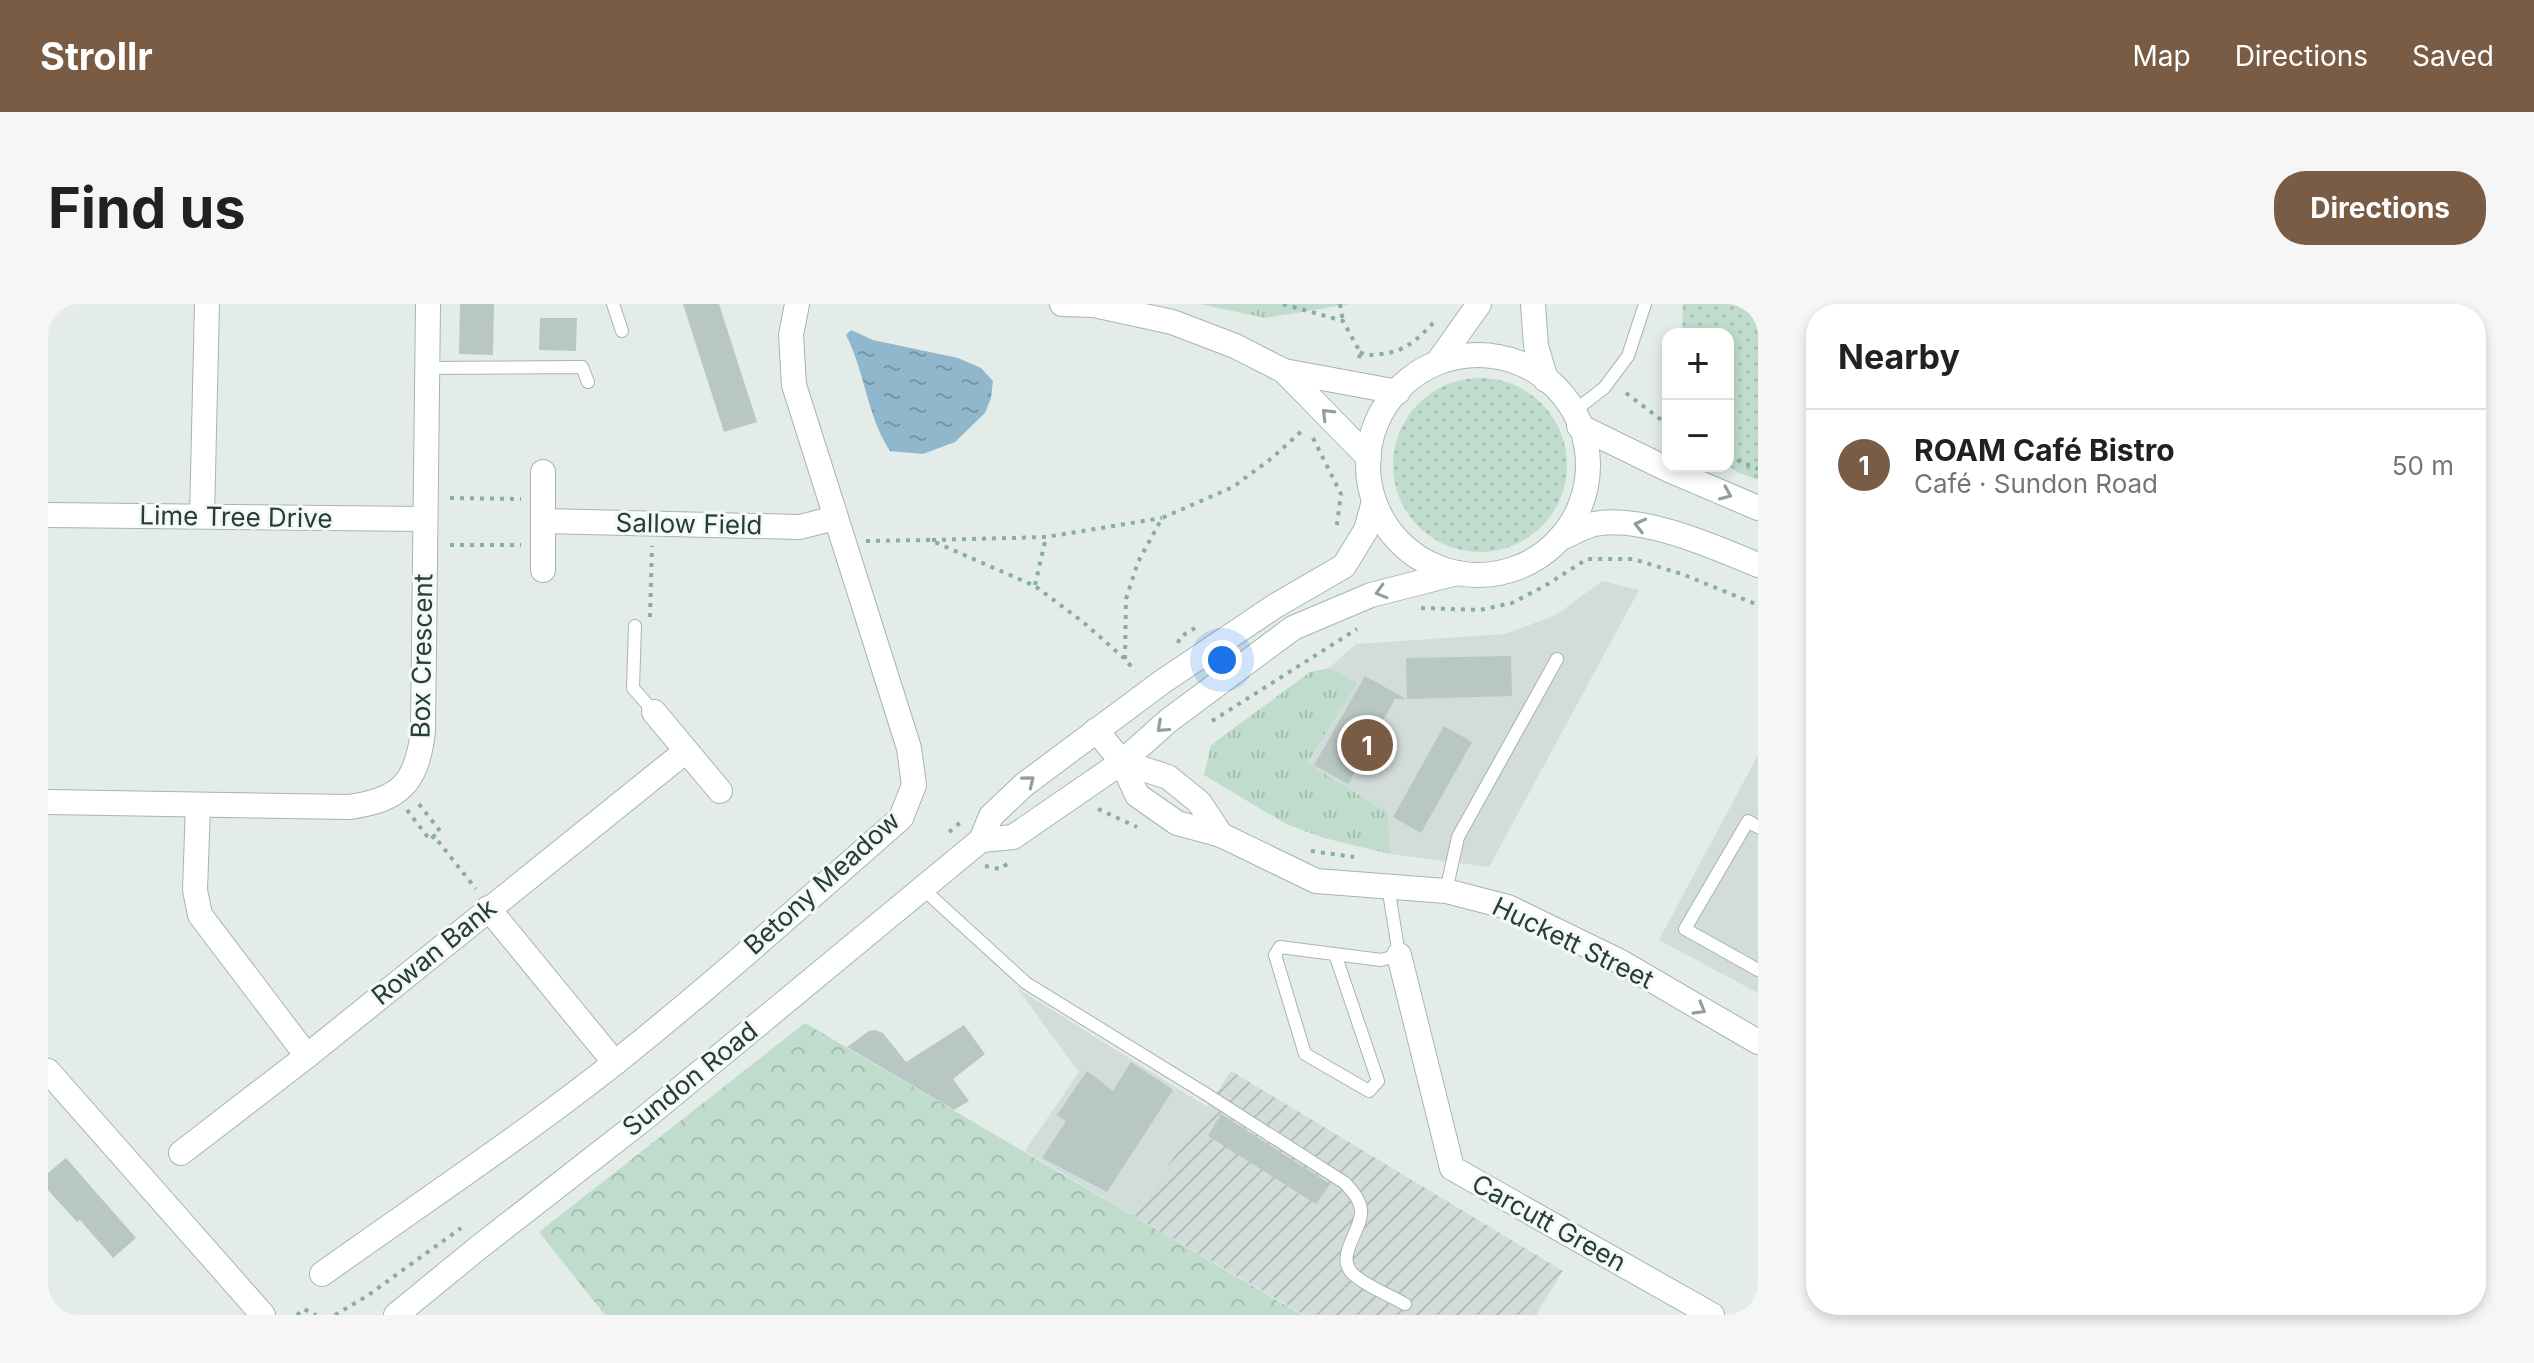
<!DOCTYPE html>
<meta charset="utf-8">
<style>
:root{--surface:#fff;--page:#f6f6f6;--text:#202124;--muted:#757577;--line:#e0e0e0;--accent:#7a5b43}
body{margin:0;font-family:Inter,sans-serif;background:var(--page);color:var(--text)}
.controls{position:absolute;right:24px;top:24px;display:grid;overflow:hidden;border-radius:16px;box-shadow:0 4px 12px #0003}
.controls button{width:72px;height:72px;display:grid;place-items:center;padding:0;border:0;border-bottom:2px solid var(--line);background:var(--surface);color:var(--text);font:40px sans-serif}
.you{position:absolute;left:1174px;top:356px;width:28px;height:28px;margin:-20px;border:6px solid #fff;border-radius:50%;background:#1a73e8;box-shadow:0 0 0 12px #1a73e833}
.badge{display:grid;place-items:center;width:52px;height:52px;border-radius:50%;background:var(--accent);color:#fff;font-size:26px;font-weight:700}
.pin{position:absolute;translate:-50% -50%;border:4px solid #fff;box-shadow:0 2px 8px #0006}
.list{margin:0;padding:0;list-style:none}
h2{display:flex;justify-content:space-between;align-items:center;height:104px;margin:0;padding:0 32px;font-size:34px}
h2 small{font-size:26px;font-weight:400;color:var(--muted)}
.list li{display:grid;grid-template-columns:52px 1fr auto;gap:24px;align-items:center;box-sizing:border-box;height:112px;padding:0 32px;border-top:2px solid var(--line)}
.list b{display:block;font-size:30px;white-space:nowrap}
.list p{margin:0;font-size:26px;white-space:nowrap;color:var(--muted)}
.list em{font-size:26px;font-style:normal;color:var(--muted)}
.map{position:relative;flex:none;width:1710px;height:1011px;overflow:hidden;border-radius:32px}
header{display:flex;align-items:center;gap:48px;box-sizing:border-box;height:112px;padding:0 40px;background:var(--accent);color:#fff}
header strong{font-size:38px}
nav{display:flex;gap:44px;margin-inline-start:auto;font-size:28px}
.intro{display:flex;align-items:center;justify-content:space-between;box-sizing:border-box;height:192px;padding:0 48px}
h1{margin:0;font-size:56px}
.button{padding:20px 36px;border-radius:32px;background:var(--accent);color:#fff;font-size:28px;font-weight:700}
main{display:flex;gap:48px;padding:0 48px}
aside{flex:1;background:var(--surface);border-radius:32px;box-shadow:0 4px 12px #0003}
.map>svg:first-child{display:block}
.built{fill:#d2dcda}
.industrial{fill:url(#industrial-furrows)}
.grass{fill:url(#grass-dots)}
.forest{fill:url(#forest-crowns)}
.park{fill:url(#park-tufts)}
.water{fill:url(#water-ripples)}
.building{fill:#b9c7c4}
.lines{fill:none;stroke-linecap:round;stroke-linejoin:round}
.lane-casing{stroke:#a7b4b2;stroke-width:14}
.street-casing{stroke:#a7b4b2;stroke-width:26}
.secondary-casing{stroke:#a3b7b4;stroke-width:26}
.path{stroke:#87ada9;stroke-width:4;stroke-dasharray:4 6;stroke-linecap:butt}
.lane{stroke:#fff;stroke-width:12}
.street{stroke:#fff;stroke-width:24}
.secondary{stroke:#fff;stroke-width:24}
.oneway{stroke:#929e9d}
.labels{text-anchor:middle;stroke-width:6;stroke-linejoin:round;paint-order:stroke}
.street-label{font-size:26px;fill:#253d3b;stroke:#f4f9f8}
</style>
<header>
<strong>Strollr</strong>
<nav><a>Map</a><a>Directions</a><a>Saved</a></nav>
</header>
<div class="intro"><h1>Find us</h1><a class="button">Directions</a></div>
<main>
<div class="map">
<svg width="1710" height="1011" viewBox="0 0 1710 1011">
<defs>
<pattern id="industrial-furrows" width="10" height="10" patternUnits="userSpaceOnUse" patternTransform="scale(2)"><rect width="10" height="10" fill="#d2dcda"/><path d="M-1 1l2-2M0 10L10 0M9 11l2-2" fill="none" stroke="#b4bebc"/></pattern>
<pattern id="grass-dots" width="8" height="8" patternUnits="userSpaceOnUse" patternTransform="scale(2)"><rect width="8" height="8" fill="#bfdccc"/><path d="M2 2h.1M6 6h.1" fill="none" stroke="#a4beb0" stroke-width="1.8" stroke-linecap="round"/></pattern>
<pattern id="forest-crowns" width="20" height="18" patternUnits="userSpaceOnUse" patternTransform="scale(2)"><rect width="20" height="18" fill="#bfdccc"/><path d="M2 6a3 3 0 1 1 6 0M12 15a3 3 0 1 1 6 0" fill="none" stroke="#a4beb0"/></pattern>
<pattern id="park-tufts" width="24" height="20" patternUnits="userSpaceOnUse" patternTransform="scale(2)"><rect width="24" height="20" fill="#bfdccc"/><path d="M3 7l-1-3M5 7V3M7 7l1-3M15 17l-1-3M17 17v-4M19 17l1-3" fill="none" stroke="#a4beb0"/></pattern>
<pattern id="water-ripples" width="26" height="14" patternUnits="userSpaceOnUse" patternTransform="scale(2)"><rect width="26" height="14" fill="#91b7cd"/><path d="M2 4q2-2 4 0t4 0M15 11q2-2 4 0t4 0" fill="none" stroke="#7696a8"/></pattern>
</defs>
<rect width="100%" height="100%" fill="#e4ecea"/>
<g class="built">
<path d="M1554,277L1591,286L1441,563L1342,550L1340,509L1259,459L1308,379L1281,364L1308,340L1457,330L1508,311Z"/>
<path d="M1710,451V689L1611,636Z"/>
<path d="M969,684L1159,803L1086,912L977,847L1031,768Z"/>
</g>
<path class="industrial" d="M1183,767L1515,967L1488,1011H1256L1086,912Z"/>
<g class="grass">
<path d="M1635,0H1710V176L1689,168L1680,161V30H1634Z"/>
<circle cx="1432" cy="161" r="87"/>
</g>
<path class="forest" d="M757,719L1254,1011H557L491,928Z"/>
<g class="park">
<path d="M1152,0H1302L1217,14Z"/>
<path d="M1281,364L1309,379L1259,459L1340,509L1342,550L1276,534L1238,520L1156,471L1163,441L1262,368Z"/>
</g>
<path class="water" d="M803,26L825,36L910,54L933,64L945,77L943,94L937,109L907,138L875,150L842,147C819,112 817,68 798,31Z"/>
<g class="building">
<path d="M412,0H446L445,51L411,50Z"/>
<path d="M635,0H671L709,118L676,128Z"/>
<path d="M492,14H529L528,47L491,46Z"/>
<path d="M1463,352L1464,392L1359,395L1358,354Z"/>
<path d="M1317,372L1358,395H1347L1300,480L1266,461Z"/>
<path d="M1396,422L1424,438L1373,529L1345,513Z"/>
<path d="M916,721L937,750L905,775L921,797L906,806L799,743L821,727L827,726L835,729L858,758Z"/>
<path d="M1083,758L1125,786L1059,888L994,854L1018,817L1009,811L1039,767L1065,787Z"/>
<path d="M1173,810L1282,880L1268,900L1160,832Z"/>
<path d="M18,854L88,934L65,954L32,916L29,918L0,886V869Z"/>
</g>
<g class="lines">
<defs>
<g id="lane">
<path d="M565,0L574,27"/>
<path d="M379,64L534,63L540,78"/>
<path d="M1525,108L1556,84L1580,52L1597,0"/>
<path d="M587,322L585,384L606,408"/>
<path d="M1710,523L1700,517L1637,625L1710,666"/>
<path d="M875,585L978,679L1158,790L1297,879C1304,887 1312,895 1313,906C1315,926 1285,953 1306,971C1320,983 1341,991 1357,1000"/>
<path d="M1398,587L1410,533L1509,355"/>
<path d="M1287,650L1330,777L1321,787L1257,750L1227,651L1232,643L1333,656L1351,651L1340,582"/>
</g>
<g id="street">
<path d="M1014,0L1046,1L1124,18L1187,42L1236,67L1350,88"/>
<path d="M1236,67L1321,154"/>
<path d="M495,168V266"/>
<path d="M0,211L376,215"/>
<path d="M154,212L159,0"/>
<path d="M495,217L752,223L787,214"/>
<path d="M606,408L672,487"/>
<path d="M1048,426L1074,458L1089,491L1129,519L1173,531L1268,577L1398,587L1460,603L1573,658L1710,738"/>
<path d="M1074,458L1120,473L1151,498L1173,531"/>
<path d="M0,498L301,503C352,496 369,479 375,427L380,0"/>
<path d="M150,502L147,586L152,611L259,752"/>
<path d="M440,604L567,759"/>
<path d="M1351,651L1404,864L1664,1011"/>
<path d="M0,767L215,1011"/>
<path d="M133,849L259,752L638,447"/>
<path d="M274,970C372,900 473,833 568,758C666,680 759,596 853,514L866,481L861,444L746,81L743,31L749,0"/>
</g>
<g id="secondary">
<path d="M1485,0L1488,42L1498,76"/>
<circle cx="1430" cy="161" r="110"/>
<path d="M1392,55L1431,0"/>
<path d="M1531,122L1621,166L1710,204"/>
<path d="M1511,235C1523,230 1535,223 1546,220C1593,210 1667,243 1710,261"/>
<path d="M933,536L965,533L1074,458L1120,417L1245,324L1323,291L1409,269"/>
<path d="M348,1011L430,944L598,813L933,536L943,512L977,480L1114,378L1227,302L1296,262L1318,226L1325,201"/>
</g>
</defs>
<use href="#lane" class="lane-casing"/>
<use href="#street" class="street-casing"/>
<use href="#secondary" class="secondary-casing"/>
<g class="path">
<path d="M1235,0L1295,17L1312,48L1311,56"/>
<path d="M1292,0L1295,17"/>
<path d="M1312,48C1319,52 1323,51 1331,50C1355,49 1369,36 1385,19"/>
<path d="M1578,89L1620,121"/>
<path d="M1265,134L1293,190L1288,227"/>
<path d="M1680,152L1710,165"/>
<path d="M402,194L473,195"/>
<path d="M884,236L998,233L1114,214"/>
<path d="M818,237L882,236L987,282L1035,318L1077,355L1087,367"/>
<path d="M402,241H473"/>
<path d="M987,281L998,233"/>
<path d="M1373,304L1432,306L1464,299L1495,283L1539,255H1585L1634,270L1710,301"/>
<path d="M602,313L604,242"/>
<path d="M1130,339L1132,333L1147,324"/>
<path d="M1077,355L1078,295L1090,258L1114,214L1185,183L1224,154L1257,124"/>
<path d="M1164,417L1309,325"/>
<path d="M371,500L392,527L386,532"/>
<path d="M1050,505L1089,523"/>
<path d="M359,506L382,536L386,532L428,585"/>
<path d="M901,528L915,516"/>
<path d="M1263,547L1306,553"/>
<path d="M937,562L952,565L962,558"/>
<path d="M249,1011L256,1005L268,1011"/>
<path d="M287,1011L319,992L413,924"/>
</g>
<use href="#lane" class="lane"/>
<use href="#street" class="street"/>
<use href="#secondary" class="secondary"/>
</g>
<defs><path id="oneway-chevron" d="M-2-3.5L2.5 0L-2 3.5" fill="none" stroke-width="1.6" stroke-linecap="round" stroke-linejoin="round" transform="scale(2)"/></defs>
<g class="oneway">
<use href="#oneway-chevron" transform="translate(1279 110) rotate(-135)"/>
<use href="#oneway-chevron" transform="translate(1678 190) rotate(23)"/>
<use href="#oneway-chevron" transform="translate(1592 221) rotate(-166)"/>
<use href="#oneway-chevron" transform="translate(1333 288) rotate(164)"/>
<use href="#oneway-chevron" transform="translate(1114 423) rotate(138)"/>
<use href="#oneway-chevron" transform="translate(981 477) rotate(-39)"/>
<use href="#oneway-chevron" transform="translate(1652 705) rotate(30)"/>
</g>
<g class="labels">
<g class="street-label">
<text transform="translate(188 213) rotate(1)" y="9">Lime Tree Drive</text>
<text transform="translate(641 220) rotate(1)" y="9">Sallow Field</text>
<text transform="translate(374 352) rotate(-89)" y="9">Box Crescent</text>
<text transform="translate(774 579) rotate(-42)" y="9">Betony Meadow</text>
<text transform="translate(1525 639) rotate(26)" y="9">Huckett Street</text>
<text transform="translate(386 648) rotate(-39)" y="9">Rowan Bank</text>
<text transform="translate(642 775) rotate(-39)" y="9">Sundon Road</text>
<text transform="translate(1501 919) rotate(29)" y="9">Carcutt Green</text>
</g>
</g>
</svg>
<div class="controls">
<button>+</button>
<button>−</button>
</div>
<div class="you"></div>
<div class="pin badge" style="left:1319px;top:441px">1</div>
</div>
<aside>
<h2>Nearby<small></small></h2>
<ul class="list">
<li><span class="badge">1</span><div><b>ROAM Café Bistro</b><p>Café · Sundon Road</p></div><em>50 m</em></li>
</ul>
</aside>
</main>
